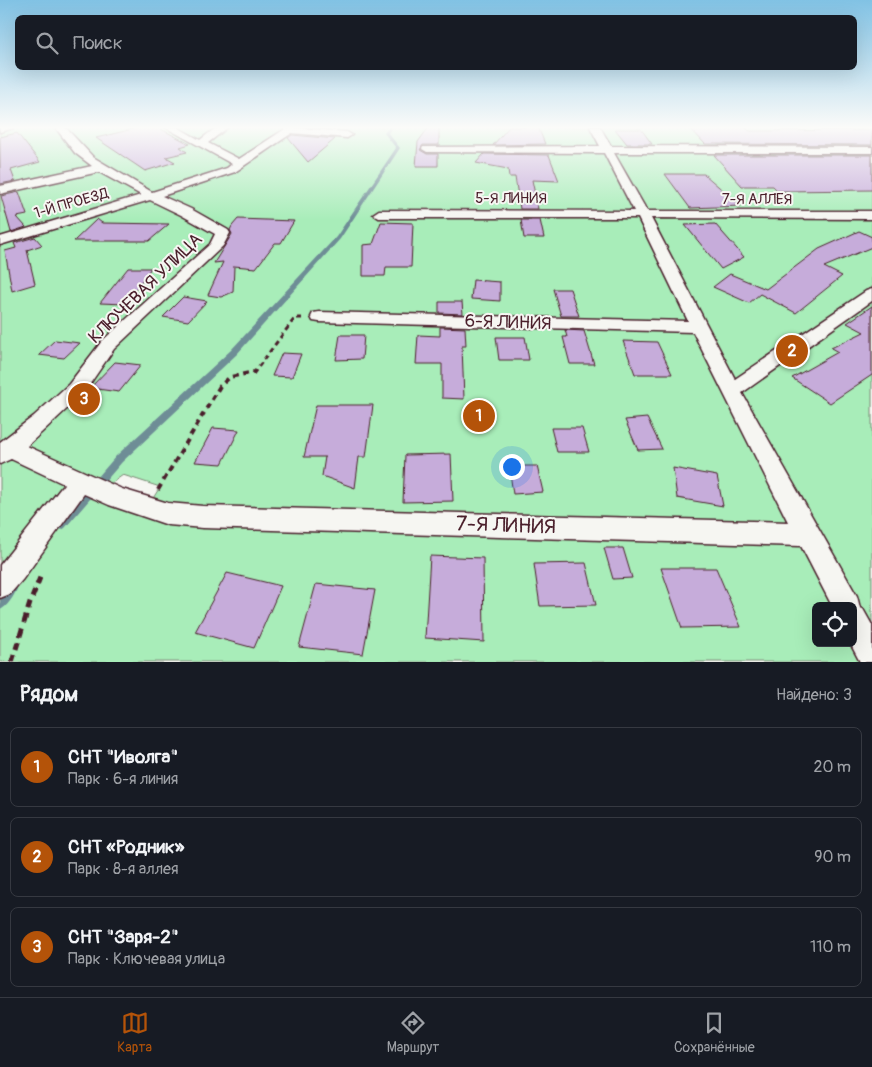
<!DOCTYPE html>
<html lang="ru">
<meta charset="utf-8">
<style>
:root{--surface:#171b24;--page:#242831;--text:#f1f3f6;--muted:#9ea1a6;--line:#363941;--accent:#b45309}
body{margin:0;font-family:Pangolin,sans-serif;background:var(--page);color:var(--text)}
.controls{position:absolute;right:15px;bottom:15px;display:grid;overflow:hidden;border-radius:8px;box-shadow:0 5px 20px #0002}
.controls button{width:45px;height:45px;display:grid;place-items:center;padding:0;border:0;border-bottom:1px solid var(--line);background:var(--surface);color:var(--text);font:25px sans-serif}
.you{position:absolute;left:511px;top:466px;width:18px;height:18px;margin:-12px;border:4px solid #fff;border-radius:50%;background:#1a73e8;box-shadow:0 0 0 8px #1a73e833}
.badge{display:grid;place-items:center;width:32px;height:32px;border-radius:50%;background:var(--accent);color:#fff;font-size:16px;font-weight:700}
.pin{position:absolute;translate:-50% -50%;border:2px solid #fff;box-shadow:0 1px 5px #0006}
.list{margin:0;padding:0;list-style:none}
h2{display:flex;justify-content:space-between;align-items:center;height:65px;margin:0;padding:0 20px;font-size:21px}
h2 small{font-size:16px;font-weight:400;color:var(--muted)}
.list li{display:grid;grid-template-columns:32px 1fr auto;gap:15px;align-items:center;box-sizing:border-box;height:80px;margin:0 10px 10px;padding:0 10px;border:1px solid var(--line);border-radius:8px}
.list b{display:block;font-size:19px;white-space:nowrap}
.list p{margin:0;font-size:16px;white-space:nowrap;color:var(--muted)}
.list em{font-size:16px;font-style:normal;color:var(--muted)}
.icon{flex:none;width:28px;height:28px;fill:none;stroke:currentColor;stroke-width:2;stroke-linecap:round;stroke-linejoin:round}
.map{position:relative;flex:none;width:872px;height:662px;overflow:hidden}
.search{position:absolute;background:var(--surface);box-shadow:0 5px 20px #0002;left:15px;right:15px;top:15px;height:55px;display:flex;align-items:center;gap:12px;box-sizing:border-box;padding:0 18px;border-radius:8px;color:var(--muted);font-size:19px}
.sheet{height:335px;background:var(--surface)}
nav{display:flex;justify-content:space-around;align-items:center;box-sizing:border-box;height:70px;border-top:1px solid var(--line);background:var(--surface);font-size:14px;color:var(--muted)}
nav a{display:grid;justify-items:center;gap:2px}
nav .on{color:var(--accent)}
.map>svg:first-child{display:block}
.green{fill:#a8edb9;stroke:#798672;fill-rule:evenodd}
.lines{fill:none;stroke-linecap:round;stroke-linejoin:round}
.stream{fill:#6e8d96;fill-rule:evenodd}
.building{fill:#c6acda;stroke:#4a1f2b}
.minor-casing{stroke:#4a1f2b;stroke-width:3}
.path-far2{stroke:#4a1f2b;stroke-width:3;stroke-dasharray:5 4;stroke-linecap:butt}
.path-far1{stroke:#4a1f2b;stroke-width:4;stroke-dasharray:6 4.5;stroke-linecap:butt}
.path{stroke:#4a1f2b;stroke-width:5;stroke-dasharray:8 5.5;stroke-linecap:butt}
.minor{fill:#f6f6f2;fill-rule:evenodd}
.labels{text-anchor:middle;stroke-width:4;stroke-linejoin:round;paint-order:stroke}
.far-street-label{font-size:15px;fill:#4a1f2b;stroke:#f6f6f2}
.street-label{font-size:18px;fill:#4a1f2b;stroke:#f6f6f2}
.near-street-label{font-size:21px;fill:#4a1f2b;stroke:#f6f6f2}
</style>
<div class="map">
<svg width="872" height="662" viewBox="0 0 872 662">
<rect width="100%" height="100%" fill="#f6f6f2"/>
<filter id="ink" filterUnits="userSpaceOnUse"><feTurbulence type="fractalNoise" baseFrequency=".02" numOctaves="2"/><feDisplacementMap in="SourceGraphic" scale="10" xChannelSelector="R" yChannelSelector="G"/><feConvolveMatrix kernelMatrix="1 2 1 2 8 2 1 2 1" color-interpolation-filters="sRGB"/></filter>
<g filter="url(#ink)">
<path class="green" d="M0,127H872V662H0ZM123,475L160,487L147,508L100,491ZM816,606H853V643H816Z"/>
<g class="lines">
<g class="stream">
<path d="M389,127H393L388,133L400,148L340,239L237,354L122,462L65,528L62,530L59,528L57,525L59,522L116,456L231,350L336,237L396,148L384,133Z"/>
<path d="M12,584L16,585L17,589C14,596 7,607 0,610C0,598 0,589 12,584Z"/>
</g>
</g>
<g class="building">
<path d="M141,127H157L190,144L180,147L187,152L166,157L175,162L145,171L96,138Z"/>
<path d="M429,127H439V145H423L420,150L427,154H438V166H416L418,142Z"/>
<path d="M509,127H538L545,144L493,145Z"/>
<path d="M689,127H744L750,131L872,130V145L705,144Z"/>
<path d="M615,129H641L652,144H627Z"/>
<path d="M17,133L40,162L11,170L15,181L0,184V137Z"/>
<path d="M292,135L335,139L308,162L288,138Z"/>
<path d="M484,154L549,155L559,181L532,180L538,209H520L515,177H509L508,169L476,163Z"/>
<path d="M714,155H872V190L778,191L773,186H742Z"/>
<path d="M665,174H704L741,206L690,208Z"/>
<path d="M19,192L27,215L17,217L26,227L11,232L1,196Z"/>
<path d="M97,219L102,223L169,224L149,241H74Z"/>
<path d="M238,219L294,221L281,243H275L256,268L234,266L233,292L221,297L208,295L223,262L214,263L232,234L230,230L232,226Z"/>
<path d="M521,220H540L544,238H524Z"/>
<path d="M381,222L413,223L411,267H386L385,276H363V245L373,244Z"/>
<path d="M715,224L744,257L721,269L685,225Z"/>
<path d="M859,231L872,237V247L824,267L842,276L796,313L760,294L749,303L713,287L730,274L766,289L819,249Z"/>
<path d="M35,237L42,245L27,250L35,284L12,291L5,251L16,248L14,243Z"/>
<path d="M128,268H151L125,304L100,303Z"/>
<path d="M473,280L500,282V301L471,299Z"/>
<path d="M553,289H570L579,316H561Z"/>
<path d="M183,297L207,301L188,321L163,317Z"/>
<path d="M439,302H462L463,314L439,313Z"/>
<path d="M872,306V375L830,403L792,378L838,352L831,348L864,332L847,323Z"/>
<path d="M440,327L465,328L466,346H462L464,399L442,398V364H416L418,335L440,336Z"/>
<path d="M565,330L584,331L594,364H570L563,337H567Z"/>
<path d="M340,335H364L362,359L336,360Z"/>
<path d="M496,337H525L529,360H499Z"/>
<path d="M55,340L80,343L64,358L39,355Z"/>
<path d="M623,341L657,342L672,374H635Z"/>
<path d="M282,353L301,354L292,377L272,376Z"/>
<path d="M115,362L141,365L119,392L90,388Z"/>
<path d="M316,405H373L366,457H359L355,488L322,476L325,457H304Z"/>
<path d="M647,418L662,449L638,450L625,420Z"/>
<path d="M213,428L239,430L222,464L195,462Z"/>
<path d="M551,428H582L589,452H557Z"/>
<path d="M451,454L453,501L403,502L405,455Z"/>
<path d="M509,466H537L543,492L513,494Z"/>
<path d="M673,468L717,476L723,506L677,498Z"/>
<path d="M604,548H623L632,578L613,579Z"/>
<path d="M430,556L483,558L484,642L425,638Z"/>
<path d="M586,563L596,605L540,606L534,564Z"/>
<path d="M661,568H716L741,627L682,628Z"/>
<path d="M227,573L281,586L254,648L195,632Z"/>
<path d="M316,584L375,590L363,654L299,647Z"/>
</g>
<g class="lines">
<defs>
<g id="minor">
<path d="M0,127H17L0,132Z"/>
<path d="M55,127H65L93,157L152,192L227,168L232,164L165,127H177L200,140L217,127H228L208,143L239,159L288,127L347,132L352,135L347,138L292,133L235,172L162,196L191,209L228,230L230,233L223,246L114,349L83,394L27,446L122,489L168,503L203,506L788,522L693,332L319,322L313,321L311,317L313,313L319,312L688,321L638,218H379L373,214L379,210L634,211L604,153L427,152L422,149L423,147L600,146L590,127H600L611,146L872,147V153H614L647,211H872V219L651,218L735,379L866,291L872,289V301L742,393L857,596L860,608L863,609L872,625V662H860L850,643H853V606H832L801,546L203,528L168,525L109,505L84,494L23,579L10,594L0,598V565L64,484L11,459L0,464V442L34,416L69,384L102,341L210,244L215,234L181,215L150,200L0,245V237L141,195L99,172L0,194V186L92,166L75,153Z"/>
</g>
</defs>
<use href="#minor" class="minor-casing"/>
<path class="path-far2" d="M253,374L295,318H303"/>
<path class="path-far1" d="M158,490L220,386L230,377L254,372"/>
<path class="path" d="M12,662L30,603L41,575"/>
<use href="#minor" class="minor"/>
</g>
</g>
<linearGradient id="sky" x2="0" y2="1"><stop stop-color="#81c2e4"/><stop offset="0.58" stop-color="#fbfbf9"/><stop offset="1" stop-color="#fbfbf9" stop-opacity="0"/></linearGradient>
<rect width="872" height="220" fill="url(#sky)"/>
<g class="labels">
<g class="far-street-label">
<text x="511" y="203">5-Я ЛИНИЯ</text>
<text x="757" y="204">7-Я АЛЛЕЯ</text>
<text transform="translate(71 203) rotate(-16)" y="5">1-Й ПРОЕЗД</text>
</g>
<g class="street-label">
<text transform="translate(145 288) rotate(-44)" y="6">КЛЮЧЕВАЯ УЛИЦА</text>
<text transform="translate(508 322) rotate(2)" y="6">6-Я ЛИНИЯ</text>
</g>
<g class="near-street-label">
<text transform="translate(506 525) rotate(2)" y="7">7-Я ЛИНИЯ</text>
</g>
</g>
</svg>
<div class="controls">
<button><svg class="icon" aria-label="locate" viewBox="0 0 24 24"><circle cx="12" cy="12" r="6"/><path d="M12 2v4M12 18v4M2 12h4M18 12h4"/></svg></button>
</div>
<div class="you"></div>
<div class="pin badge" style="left:479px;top:416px">1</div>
<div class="pin badge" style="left:792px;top:351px">2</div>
<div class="pin badge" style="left:84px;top:399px">3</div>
<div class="search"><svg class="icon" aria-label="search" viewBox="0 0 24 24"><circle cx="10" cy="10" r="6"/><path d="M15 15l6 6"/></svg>Поиск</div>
</div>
<section class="sheet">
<h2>Рядом<small>Найдено: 3</small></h2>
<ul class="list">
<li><span class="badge">1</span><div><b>СНТ &quot;Иволга&quot;</b><p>Парк · 6-я линия</p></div><em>20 m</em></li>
<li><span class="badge">2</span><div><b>СНТ «Родник»</b><p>Парк · 8-я аллея</p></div><em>90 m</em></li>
<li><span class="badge">3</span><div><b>СНТ &quot;Заря-2&quot;</b><p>Парк · Ключевая улица</p></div><em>110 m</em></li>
</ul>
</section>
<nav>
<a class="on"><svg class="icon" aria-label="map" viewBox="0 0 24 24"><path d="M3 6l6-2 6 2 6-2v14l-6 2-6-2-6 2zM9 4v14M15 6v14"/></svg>Карта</a>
<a><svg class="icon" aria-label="directions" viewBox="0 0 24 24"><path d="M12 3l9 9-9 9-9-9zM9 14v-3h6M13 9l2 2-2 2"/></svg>Маршрут</a>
<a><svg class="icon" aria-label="saved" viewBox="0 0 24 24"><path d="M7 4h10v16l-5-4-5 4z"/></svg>Сохранённые</a>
</nav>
